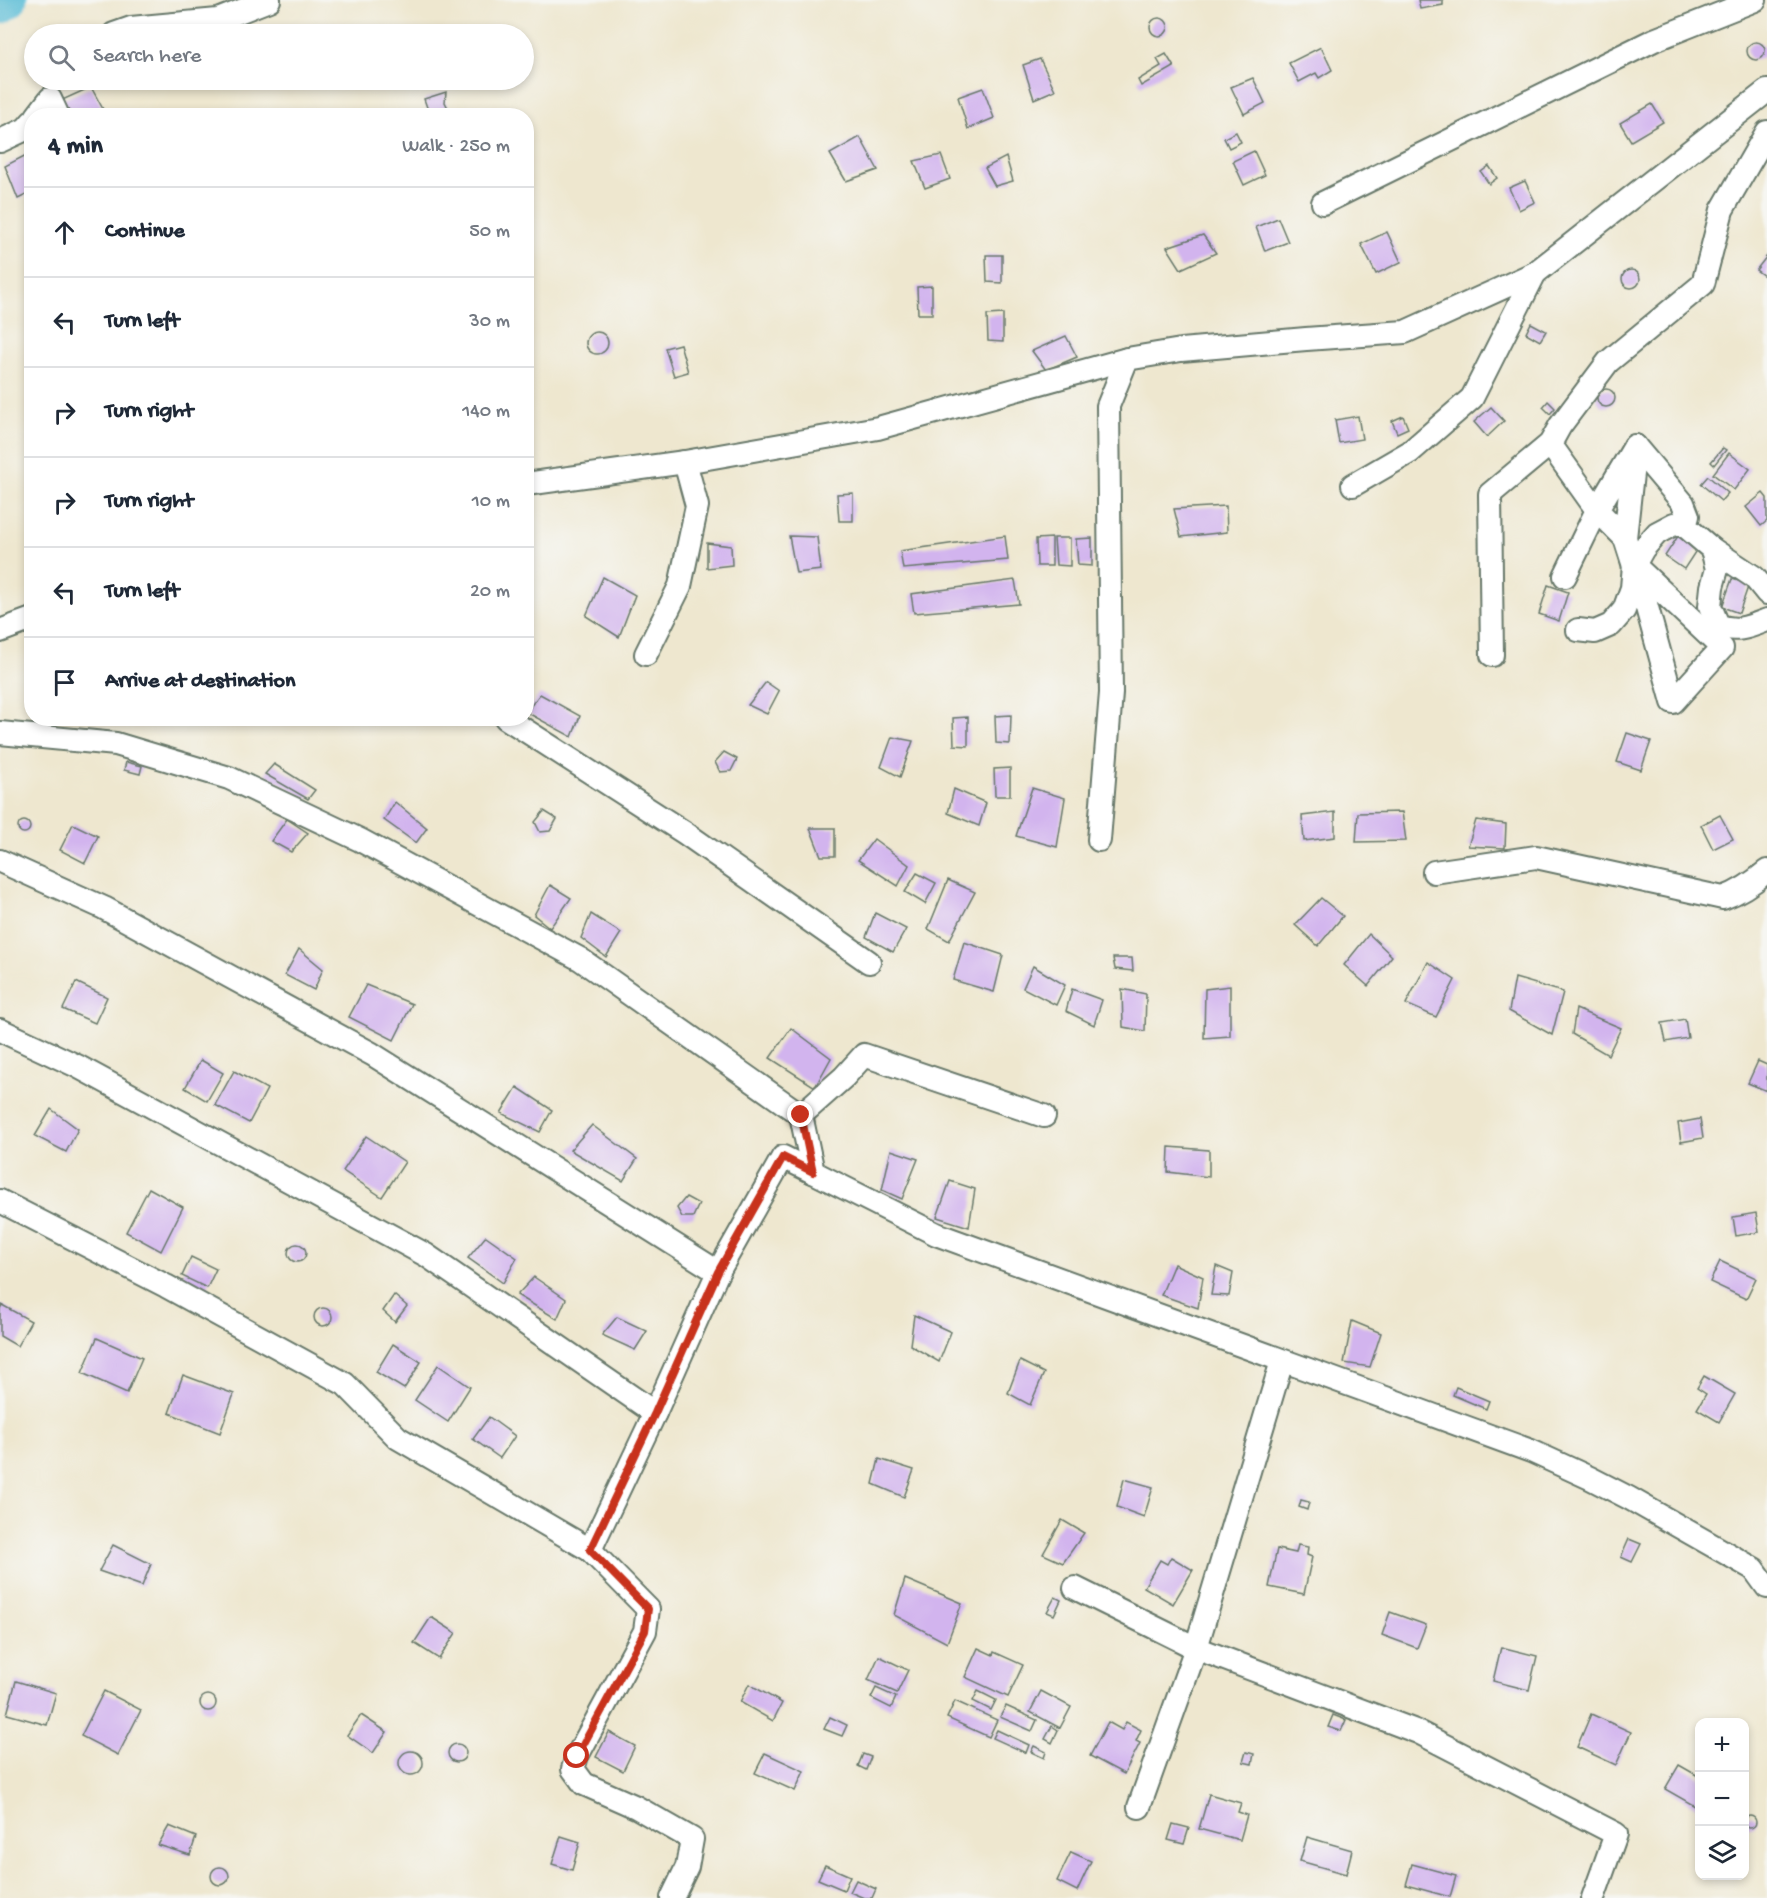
<!DOCTYPE html>
<meta charset="utf-8">
<style>
:root{--surface:#fff;--page:#f2f2f3;--text:#1f2937;--muted:#747a83;--line:#e0e1e3}
body{margin:0;font-family:"Gochi Hand",sans-serif;background:var(--page);color:var(--text)}
.controls{position:absolute;right:18px;bottom:18px;display:grid;overflow:hidden;border-radius:12px;box-shadow:0 3px 9px #0003}
.controls button{width:54px;height:54px;display:grid;place-items:center;padding:0;border:0;border-bottom:2px solid var(--line);background:var(--surface);color:var(--text);font:30px sans-serif}
.stop{position:absolute;width:18px;height:18px;margin:-14px;border:4px solid #c8321e;border-radius:50%;background:#fff}
.stop.end{background:#c8321e;border-color:#fff;box-shadow:0 2px 6px #0008}
.list{margin:0;padding:0;list-style:none}
h2{display:flex;justify-content:space-between;align-items:center;height:78px;margin:0;padding:0 24px;font-size:26px}
h2 small{font-size:20px;font-weight:400;color:var(--muted)}
.list li{display:grid;grid-template-columns:39px 1fr auto;gap:18px;align-items:center;box-sizing:border-box;height:90px;padding:0 24px;border-top:2px solid var(--line)}
.list b{display:block;font-size:22px;white-space:nowrap}
.list em{font-size:20px;font-style:normal;color:var(--muted)}
.icon{flex:none;width:33px;height:33px;fill:none;stroke:currentColor;stroke-width:2;stroke-linecap:round;stroke-linejoin:round}
.map{position:relative;flex:none;width:1767px;height:1898px;overflow:hidden}
.search{position:absolute;background:var(--surface);box-shadow:0 3px 9px #0003;left:24px;top:24px;width:510px;height:66px;display:flex;align-items:center;gap:15px;box-sizing:border-box;padding:0 21px;border-radius:33px;color:var(--muted);font-size:22px}
.panel{position:absolute;background:var(--surface);box-shadow:0 3px 9px #0003;left:24px;top:108px;width:510px;height:618px;border-radius:24px}
.map>svg:first-child{display:block}
.lines{fill:none;stroke-linecap:round;stroke-linejoin:round}
.river{stroke:#58bcd6;stroke-width:36}
.building{fill:#d2b4ee}
.street-casing{stroke:#67786a;stroke-width:26}
.street{stroke:#fff;stroke-width:22}
.route{stroke:#c8321e;stroke-width:8}
</style>
<div class="map">
<svg width="1767" height="1898" viewBox="0 0 1767 1898">
<rect width="100%" height="100%" fill="#f6f6f2"/>
<filter id="ink" filterUnits="userSpaceOnUse"><feTurbulence type="fractalNoise" baseFrequency=".0167" numOctaves="2"/><feDisplacementMap in="SourceGraphic" scale="12" xChannelSelector="R" yChannelSelector="G"/><feConvolveMatrix kernelMatrix="1 2 1 2 8 2 1 2 1" color-interpolation-filters="sRGB"/></filter>
<filter id="wash" filterUnits="userSpaceOnUse"><feTurbulence type="fractalNoise" baseFrequency=".008" numOctaves="4" result="noise"/><feDisplacementMap in="SourceGraphic" scale="24" xChannelSelector="R" yChannelSelector="G"/><feGaussianBlur stdDeviation="1.35" result="paint"/><feColorMatrix in="noise" values="0 0 0 0 0 0 0 0 0 0 0 0 0 0 0 0 0 1.4 0 .05"/><feComposite in="paint" operator="in"/></filter>
<g filter="url(#wash)">
<rect width="100%" height="100%" fill="#eee7cf"/>
<g class="lines">
<path class="river" d="M0,6L9,0"/>
</g>
<g id="blocks">
<g class="building">
<path d="M1418,0H1443V5L1420,9Z"/>
<circle cx="1159" cy="27" r="9"/>
<circle cx="1756" cy="51" r="9"/>
<path d="M1321,47L1332,70L1319,78L1316,73L1299,82L1289,63Z"/>
<path d="M1166,54L1174,67L1141,86L1138,80L1161,66L1157,59Z"/>
<path d="M1040,59L1055,90L1034,99L1023,65Z"/>
<path d="M1253,78L1265,103L1244,114L1231,87Z"/>
<path d="M91,87L104,111L96,116H68L60,101Z"/>
<path d="M983,88L994,118L968,129L958,97Z"/>
<path d="M446,92L445,102L450,112L442,116H430L424,99Z"/>
<path d="M1652,104L1663,122L1631,141L1620,123Z"/>
<path d="M1236,132L1241,142L1229,148L1224,138Z"/>
<path d="M860,137L878,170L846,181L830,154Z"/>
<path d="M1254,151L1265,175L1244,185L1233,161Z"/>
<path d="M32,152V192L18,199L5,166Z"/>
<path d="M941,155L950,179L925,188L914,161Z"/>
<path d="M1006,157L1013,181L995,186L985,168Z"/>
<path d="M1489,166L1497,178L1489,184L1481,172Z"/>
<path d="M1525,181L1535,202L1519,210L1509,188Z"/>
<path d="M1278,218L1288,242L1265,251L1256,227Z"/>
<path d="M1387,232L1401,262L1376,274L1361,244Z"/>
<path d="M1203,235L1216,253L1181,269L1167,247Z"/>
<path d="M986,255H1002V283L987,282Z"/>
<path d="M1767,256V278L1756,270Z"/>
<circle cx="1631" cy="279" r="9"/>
<path d="M932,286V314H918L917,287Z"/>
<path d="M1003,314V342L988,341L987,315Z"/>
<path d="M1531,323L1546,331L1540,341L1526,333Z"/>
<circle cx="597" cy="343" r="11"/>
<path d="M1066,336L1077,357L1046,370L1032,351Z"/>
<path d="M680,344L688,372L674,376L665,348Z"/>
<circle cx="1606" cy="398" r="9"/>
<path d="M1548,401L1555,408L1550,414L1543,407Z"/>
<path d="M1491,407L1504,421L1487,437L1474,422Z"/>
<path d="M1358,416L1362,439L1339,443L1335,420Z"/>
<path d="M1403,416L1408,428L1397,433L1392,421Z"/>
<path d="M1723,448L1726,450L1714,465L1711,462Z"/>
<path d="M1729,453L1750,469L1734,490L1713,474Z"/>
<path d="M1708,476L1728,493L1721,501L1701,484Z"/>
<path d="M853,493V521H839L837,494Z"/>
<path d="M1763,493L1767,498V521L1761,526L1746,507Z"/>
<path d="M1226,506L1227,532L1181,537L1174,509Z"/>
<path d="M1680,533L1699,546L1684,569L1665,556Z"/>
<path d="M789,536L817,537L821,570L796,573Z"/>
<path d="M1005,536L1008,560L903,569L900,551Z"/>
<path d="M1052,538V566H1037L1036,539Z"/>
<path d="M1054,538H1070V566L1056,565Z"/>
<path d="M1092,538V566L1078,565L1076,539Z"/>
<path d="M707,543L731,546L732,565L707,568Z"/>
<path d="M603,577L635,595L619,637L586,616Z"/>
<path d="M1732,579L1749,584L1739,613L1722,607Z"/>
<path d="M1015,580L1019,604L914,613L911,594Z"/>
<path d="M1548,585L1568,592L1559,621L1539,614Z"/>
<path d="M766,682L779,691L767,714L748,705Z"/>
<path d="M540,694L580,716L572,737L526,712Z"/>
<path d="M1011,715L1010,744L996,743L995,716Z"/>
<path d="M968,717V746L954,745L953,718Z"/>
<path d="M1627,733L1651,741L1641,770L1617,762Z"/>
<path d="M892,737L913,741L900,777L881,767Z"/>
<path d="M724,752L737,759L731,771L720,772L715,762Z"/>
<path d="M126,762L142,766L140,774L124,770Z"/>
<path d="M274,764L315,790L308,799L265,774Z"/>
<path d="M1010,768V796H995L994,769Z"/>
<path d="M1032,788L1065,798L1057,847L1016,836Z"/>
<path d="M954,789L986,803L979,826L948,813Z"/>
<path d="M395,802L427,828L416,843L384,820Z"/>
<path d="M544,811L557,819L550,831L540,832L535,822Z"/>
<path d="M1335,812V837L1304,841L1302,816Z"/>
<path d="M1402,812L1406,841L1356,842L1358,813Z"/>
<path d="M1720,815L1733,839L1713,849L1701,825Z"/>
<path d="M287,819L308,833L291,852L271,841Z"/>
<path d="M1476,820L1506,824L1505,848L1468,846Z"/>
<circle cx="24" cy="827" r="6"/>
<path d="M73,824L98,836L85,863L60,850Z"/>
<path d="M810,828H835V856H821Z"/>
<path d="M874,839L909,865L898,886L858,860Z"/>
<path d="M917,873L936,883L925,904L905,892Z"/>
<path d="M948,880L975,892L949,941L928,929Z"/>
<path d="M550,885L571,898L550,928L534,915Z"/>
<path d="M1321,898L1343,916L1318,946L1295,925Z"/>
<path d="M875,913L906,929L893,952L866,937Z"/>
<path d="M591,914L621,933L606,957L581,938Z"/>
<path d="M1369,934L1392,956L1368,986L1344,965Z"/>
<path d="M964,942L1003,955L994,992L953,980Z"/>
<path d="M299,949L323,969L314,990L285,975Z"/>
<path d="M1113,958H1132L1133,971L1115,969Z"/>
<path d="M1428,962L1455,980L1436,1017L1406,1004Z"/>
<path d="M1033,966L1065,985L1056,1005L1023,988Z"/>
<path d="M1515,978L1563,992L1552,1035L1509,1011Z"/>
<path d="M76,982L107,997L95,1023L63,1009Z"/>
<path d="M366,985L412,1004L394,1040L349,1017Z"/>
<path d="M1230,986V1036L1204,1038L1205,989Z"/>
<path d="M1072,989L1102,1000L1094,1025L1066,1011Z"/>
<path d="M1122,989L1146,994L1145,1031L1123,1027Z"/>
<path d="M1576,1009L1621,1028L1608,1055L1572,1034Z"/>
<path d="M1685,1019L1688,1038L1666,1042L1662,1023Z"/>
<path d="M791,1028L831,1058L815,1087L770,1058Z"/>
<path d="M201,1060L223,1073L207,1101L185,1088Z"/>
<path d="M1758,1061L1767,1065V1091L1748,1083Z"/>
<path d="M234,1071L267,1089L249,1123L215,1105Z"/>
<path d="M517,1087L552,1110L540,1132L501,1113Z"/>
<path d="M51,1109L78,1129L66,1152L35,1136Z"/>
<path d="M1700,1119L1703,1138L1681,1142L1678,1123Z"/>
<path d="M592,1125L637,1159L623,1181L570,1150Z"/>
<path d="M366,1136L405,1162L382,1197L343,1171Z"/>
<path d="M1169,1147L1209,1150V1177L1168,1172Z"/>
<path d="M891,1150L918,1159L902,1199L882,1190Z"/>
<path d="M950,1181L975,1189L969,1227L937,1217Z"/>
<path d="M149,1188L183,1207L161,1251L126,1232Z"/>
<path d="M686,1197L699,1204L693,1217H682L677,1208Z"/>
<path d="M1756,1213L1759,1232L1736,1236L1733,1217Z"/>
<path d="M486,1236L517,1258L503,1283L468,1258Z"/>
<circle cx="297" cy="1253" r="9"/>
<path d="M191,1257L216,1269L207,1288L182,1276Z"/>
<path d="M1720,1261L1756,1278L1746,1299L1710,1282Z"/>
<path d="M1174,1264L1203,1277L1198,1308L1161,1295Z"/>
<path d="M1216,1266L1233,1273L1229,1296L1211,1295Z"/>
<path d="M534,1277L566,1299L557,1319L517,1295Z"/>
<path d="M394,1295L407,1306L395,1322L383,1311Z"/>
<path d="M2,1305L31,1321L17,1346L0,1336V1309Z"/>
<circle cx="323" cy="1317" r="9"/>
<path d="M914,1315L951,1332L939,1362L910,1345Z"/>
<path d="M617,1317L647,1331L635,1350L602,1335Z"/>
<path d="M1352,1321L1381,1333L1370,1367L1344,1363Z"/>
<path d="M97,1338L142,1358L127,1393L82,1373Z"/>
<path d="M393,1344L421,1362L404,1389L376,1372Z"/>
<path d="M1020,1361L1044,1373L1030,1405L1008,1393Z"/>
<path d="M438,1365L470,1387L448,1422L415,1400Z"/>
<path d="M183,1375L234,1394L220,1433L169,1413Z"/>
<path d="M1704,1376L1735,1394L1719,1422L1697,1409L1706,1394L1697,1388Z"/>
<path d="M1456,1387L1489,1401L1486,1409L1453,1395Z"/>
<path d="M489,1417L515,1436L500,1458L473,1439Z"/>
<path d="M879,1459L914,1470L904,1497L873,1484Z"/>
<path d="M1124,1479L1153,1487L1144,1517L1117,1507Z"/>
<path d="M1301,1500L1309,1502L1307,1510L1299,1507Z"/>
<path d="M1062,1520L1084,1533L1063,1563L1043,1554Z"/>
<path d="M1629,1539L1641,1544L1632,1562L1621,1557Z"/>
<path d="M113,1545L151,1564L142,1586L99,1571Z"/>
<path d="M1298,1545L1308,1547L1307,1555L1312,1557L1304,1594L1269,1587L1277,1549L1296,1553Z"/>
<path d="M1171,1557L1193,1570L1173,1604L1144,1587L1160,1560L1167,1564Z"/>
<path d="M905,1579L962,1603L947,1643L894,1615Z"/>
<path d="M1055,1597L1061,1600L1054,1615L1047,1612Z"/>
<path d="M1390,1612L1426,1625L1417,1648L1382,1635Z"/>
<path d="M431,1617L456,1633L439,1659L414,1643Z"/>
<path d="M1501,1647L1537,1656L1529,1690L1493,1681Z"/>
<path d="M978,1648L993,1655L994,1652L1023,1665L1008,1697L965,1677Z"/>
<path d="M879,1656L908,1670L897,1693L868,1680Z"/>
<path d="M16,1681L56,1693L47,1725L7,1714Z"/>
<path d="M749,1684L782,1703L773,1721L740,1702Z"/>
<path d="M876,1688L896,1697L891,1708L871,1698Z"/>
<path d="M104,1691L141,1710L118,1755L81,1736Z"/>
<path d="M978,1691L996,1700L991,1710L973,1701Z"/>
<path d="M1041,1691L1071,1707L1060,1728L1030,1712Z"/>
<circle cx="208" cy="1703" r="8"/>
<path d="M955,1701L997,1720L989,1737L947,1718Z"/>
<path d="M1006,1706L1037,1720L1032,1731L1000,1717Z"/>
<path d="M1591,1714L1631,1732L1616,1765L1577,1747Z"/>
<path d="M361,1715L387,1732L373,1753L347,1735Z"/>
<path d="M1333,1715L1346,1720L1341,1731L1328,1727Z"/>
<path d="M830,1717L847,1725L842,1736L824,1729Z"/>
<path d="M1108,1722L1122,1730L1126,1722L1141,1730L1136,1741L1140,1743L1124,1774L1090,1756Z"/>
<path d="M1052,1726L1058,1730L1052,1743L1045,1739Z"/>
<path d="M997,1730L1029,1745L1026,1753L993,1738Z"/>
<path d="M609,1732L635,1746L623,1771L596,1757Z"/>
<circle cx="457" cy="1753" r="9"/>
<path d="M1034,1746L1046,1752L1044,1758L1031,1752Z"/>
<circle cx="411" cy="1763" r="12"/>
<path d="M1246,1752L1254,1754L1252,1764L1243,1762Z"/>
<path d="M765,1753L804,1771L795,1791L755,1773Z"/>
<path d="M863,1754L871,1757L866,1770L858,1766Z"/>
<path d="M1679,1765L1700,1777V1809L1665,1789Z"/>
<path d="M1209,1794L1241,1803L1238,1812L1247,1815L1240,1840L1199,1829Z"/>
<circle cx="1750" cy="1822" r="6"/>
<path d="M1173,1824L1189,1828L1184,1844L1168,1840Z"/>
<path d="M169,1826L196,1837L190,1855L158,1845Z"/>
<path d="M561,1836L580,1842L572,1870L552,1864Z"/>
<path d="M1307,1837L1352,1850L1346,1874L1300,1861Z"/>
<path d="M1071,1852L1091,1861L1077,1891L1057,1881Z"/>
<path d="M1412,1864L1456,1876L1450,1897L1406,1885Z"/>
<path d="M825,1865L850,1876L844,1890L818,1879Z"/>
<circle cx="220" cy="1876" r="9"/>
<path d="M856,1880L876,1889L872,1898H864L850,1892Z"/>
</g>
</g>
</g>
<g filter="url(#ink)">
<use href="#blocks" fill-opacity="0" stroke="#67786a" stroke-width="1.5"/>
<g class="lines">
<defs>
<g id="street">
<path d="M114,34L131,28L218,20L269,0"/>
<path d="M37,116L50,99L58,116"/>
<path d="M0,141L26,129L32,122"/>
<path d="M1323,203L1654,40L1755,0"/>
<path d="M1115,365L1127,359L1181,350L1306,339L1405,332L1535,273L1767,91"/>
<path d="M1550,444L1597,510L1565,576"/>
<path d="M1635,446L1625,538L1597,510Z"/>
<path d="M1635,446L1683,503L1688,516L1685,526L1712,549L1754,577L1767,593"/>
<path d="M526,484L685,462L878,428L1127,359L1108,406L1111,693L1099,840"/>
<path d="M1353,485L1410,452L1472,398L1535,273"/>
<path d="M1625,538L1646,604L1673,702L1722,648L1634,565"/>
<path d="M1712,549L1717,569L1712,587L1710,606L1718,625C1736,633 1749,627 1767,620"/>
<path d="M1578,630L1595,632L1611,625L1624,610L1632,588L1634,565L1643,549L1657,533L1674,524L1685,526"/>
<path d="M0,631L32,619"/>
<path d="M646,654L680,586L697,506L685,462"/>
<path d="M1492,655L1490,494L1550,444L1560,426L1608,362L1703,284L1722,210L1767,132"/>
<path d="M506,718L685,833L869,962"/>
<path d="M0,733L116,744L229,778L360,840L580,959L801,1115L813,1172L936,1234L1531,1451L1590,1478L1629,1498L1754,1569L1767,1587"/>
<path d="M0,861L104,908L372,1054L718,1272L655,1413L590,1550L398,1438L345,1384L166,1286L0,1201"/>
<path d="M1434,872L1536,857L1723,898C1740,892 1753,883 1767,871"/>
<path d="M0,1030L77,1066L426,1255L655,1413"/>
<path d="M801,1115L844,1077L864,1055L1044,1116"/>
<path d="M718,1272L783,1157L813,1172"/>
<path d="M590,1550L648,1609L645,1631L577,1756L573,1769L584,1784L636,1807L692,1839L687,1867L672,1898"/>
<path d="M1075,1588L1196,1648L1418,1732L1616,1834L1593,1898"/>
<path d="M1139,1807L1196,1648L1282,1361"/>
</g>
</defs>
<use href="#street" class="street-casing"/>
<use href="#street" class="street"/>
</g>
</g>
<g class="lines" filter="url(#ink)">
<path class="route" d="M577,1756L645,1631L648,1609L590,1550L655,1413L718,1272L783,1157L813,1172L801,1115"/>
</g>
</svg>
<div class="controls">
<button>+</button>
<button>−</button>
<button><svg class="icon" aria-label="layers" viewBox="0 0 24 24"><path d="M12 4l9 5-9 5-9-5zM3 14l9 5 9-5"/></svg></button>
</div>
<div class="stop" style="left:577px;top:1756px"></div>
<div class="stop end" style="left:801px;top:1115px"></div>
<div class="search"><svg class="icon" aria-label="search" viewBox="0 0 24 24"><circle cx="10" cy="10" r="6"/><path d="M15 15l6 6"/></svg>Search here</div>
<section class="panel">
<h2>4 min<small>Walk · 250 m</small></h2>
<ul class="list">
<li><svg class="icon" aria-label="ahead" viewBox="0 0 24 24"><path d="M12 20V5M6 11l6-6 6 6"/></svg><div><b>Continue</b></div><em>50 m</em></li>
<li><svg class="icon" aria-label="left" viewBox="0 0 24 24"><path d="M17 20v-9H6M10 6l-5 5 5 5"/></svg><div><b>Turn left</b></div><em>30 m</em></li>
<li><svg class="icon" aria-label="right" viewBox="0 0 24 24"><path d="M7 20v-9h11M14 6l5 5-5 5"/></svg><div><b>Turn right</b></div><em>140 m</em></li>
<li><svg class="icon" aria-label="right" viewBox="0 0 24 24"><path d="M7 20v-9h11M14 6l5 5-5 5"/></svg><div><b>Turn right</b></div><em>10 m</em></li>
<li><svg class="icon" aria-label="left" viewBox="0 0 24 24"><path d="M17 20v-9H6M10 6l-5 5 5 5"/></svg><div><b>Turn left</b></div><em>20 m</em></li>
<li><svg class="icon" aria-label="arrive" viewBox="0 0 24 24"><path d="M6 21V4h12l-3 4 3 4H6"/></svg><div><b>Arrive at destination</b></div></li>
</ul>
</section>
</div>
